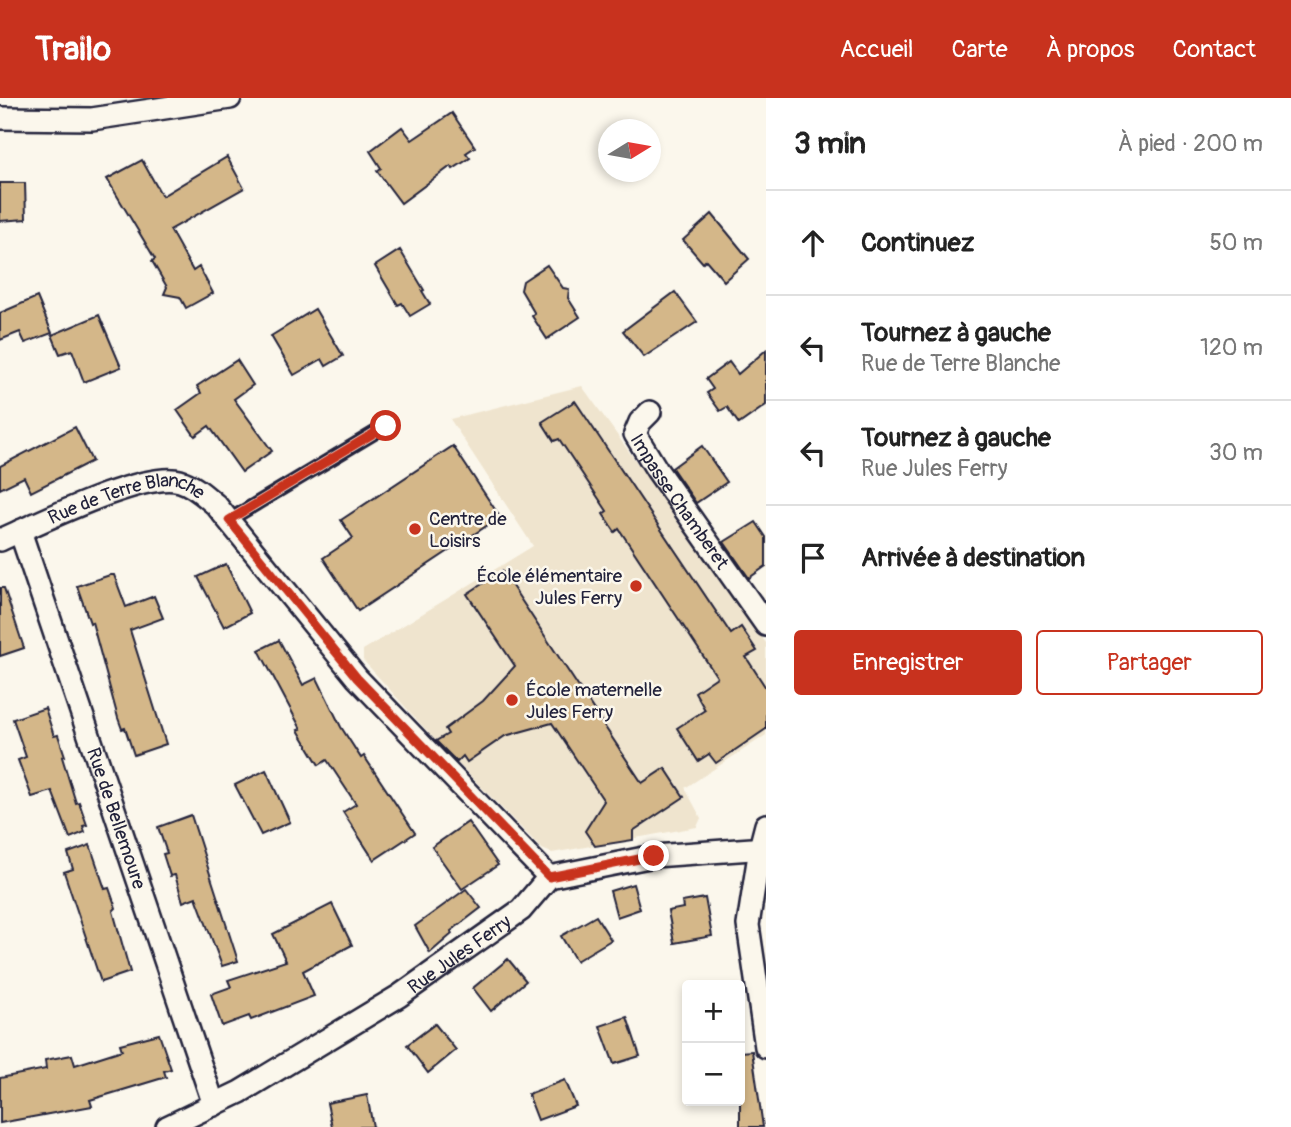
<!DOCTYPE html>
<html lang="fr">
<meta charset="utf-8">
<style>
:root{--surface:#fff;--page:#f6f6f6;--text:#222;--muted:#767676;--line:#e0e0e0;--accent:#c8321e}
body{margin:0;font-family:Pangolin,sans-serif;background:var(--page);color:var(--text)}
.controls{position:absolute;right:21px;bottom:21px;display:grid;overflow:hidden;border-radius:7px;box-shadow:0 4px 10px #0003}
.controls button{width:63px;height:63px;display:grid;place-items:center;padding:0;border:0;border-bottom:2px solid var(--line);background:var(--surface);color:var(--text);font:35px sans-serif}
.compass{position:absolute;left:598px;top:21px;width:63px;height:63px;border-radius:50%;background:var(--surface);box-shadow:0 4px 10px #0003;rotate:79deg}
.stop{position:absolute;width:21px;height:21px;margin:-16px;border:5px solid #c8321e;border-radius:50%;background:#fff}
.stop.end{background:#c8321e;border-color:#fff;box-shadow:0 2px 7px #0008}
.list{margin:0;padding:0;list-style:none}
h2{display:flex;justify-content:space-between;align-items:center;height:91px;margin:0;padding:0 28px;font-size:30px}
h2 small{font-size:23px;font-weight:400;color:var(--muted)}
.list li{display:grid;grid-template-columns:46px 1fr auto;gap:21px;align-items:center;box-sizing:border-box;height:105px;padding:0 28px;border-top:2px solid var(--line)}
.list b{display:block;font-size:26px;white-space:nowrap}
.list p{margin:0;font-size:23px;white-space:nowrap;color:var(--muted)}
.list em{font-size:23px;font-style:normal;color:var(--muted)}
.actions{display:flex;gap:14px;padding:21px 28px}
.actions a{flex:1;padding:16px 0;border:2px solid var(--accent);border-radius:7px;text-align:center;font-size:24px;color:var(--accent)}
.actions .main{background:var(--accent);color:#fff}
.icon{flex:none;width:38px;height:38px;fill:none;stroke:currentColor;stroke-width:2;stroke-linecap:round;stroke-linejoin:round}
.map{position:relative;flex:none;width:766px;height:1029px;overflow:hidden}
header{display:flex;align-items:center;gap:42px;box-sizing:border-box;height:98px;padding:0 35px;background:var(--accent);color:#fff}
header strong{font-size:33px}
nav{display:flex;gap:38px;margin-inline-start:auto;font-size:24px}
main{display:flex}
aside{flex:1;background:var(--surface)}
.map>svg:first-child{display:block}
.built{fill:#efe4ce}
.building{fill:#d4b789;stroke:#22223b;stroke-width:2}
.lines{fill:none;stroke-linecap:round;stroke-linejoin:round}
.lane-casing{stroke:#22223b;stroke-width:16}
.street-casing{stroke:#22223b;stroke-width:26}
.lane{stroke:#fbf7ec;stroke-width:10}
.street{stroke:#fbf7ec;stroke-width:21}
.route{stroke:#c8321e;stroke-width:9}
.poi-dot{fill:#c8321e;stroke:#fbf7ec;stroke-width:2.5}
.labels{text-anchor:middle;stroke-width:5;stroke-linejoin:round;paint-order:stroke}
.street-label{font-size:19px;fill:#22223b;stroke:#fbf7ec}
.poi-label{font-size:19px;fill:#22223b;stroke:#fbf7ec;text-anchor:start}
</style>
<header>
<strong>Trailo</strong>
<nav><a>Accueil</a><a>Carte</a><a>À propos</a><a>Contact</a></nav>
</header>
<main>
<div class="map">
<svg width="766" height="1029" viewBox="0 0 766 1029">
<rect width="100%" height="100%" fill="#fbf7ec"/>
<filter id="ink" filterUnits="userSpaceOnUse"><feTurbulence type="fractalNoise" baseFrequency=".0143" numOctaves="2"/><feDisplacementMap in="SourceGraphic" scale="14" xChannelSelector="R" yChannelSelector="G"/><feConvolveMatrix kernelMatrix="1 2 1 2 8 2 1 2 1" color-interpolation-filters="sRGB"/></filter>
<g filter="url(#ink)">
<path class="built" d="M582,288L766,545V637L685,690L701,720L697,729L552,755L542,751L436,643L363,562V552L533,448L450,321Z"/>
<g class="building">
<path d="M452,15L475,49L466,55L470,60L453,71L451,68L401,105L377,73L381,70L370,53L402,29L412,42Z"/>
<path d="M227,59L244,90L170,132L193,173L199,169L213,195L186,210L180,199L164,196L167,189L152,163L155,161L107,81L142,62L162,98Z"/>
<path d="M0,85H25L26,121L0,123Z"/>
<path d="M712,116L749,161L724,183L706,162L703,165L683,142Z"/>
<path d="M400,152L424,192L422,193L430,206L410,218L402,205L398,207L375,168Z"/>
<path d="M547,167L563,190L569,191L568,200L580,219L547,241L532,218L535,216L521,192L523,183Z"/>
<path d="M675,194L697,224L644,259L623,233Z"/>
<path d="M37,199L52,235L25,245L20,234L0,242V215Z"/>
<path d="M315,211L343,258L326,268L322,261L294,277L271,238Z"/>
<path d="M99,217L121,269L84,284L72,252L60,256L52,237Z"/>
<path d="M766,252V307L739,326L727,309L720,313L707,295L713,291L706,281L729,264L738,276Z"/>
<path d="M237,262L253,287L234,301L272,353L242,374L209,328L195,338L177,312L201,295L197,288Z"/>
<path d="M575,303L731,536L741,529L757,553L746,559L766,590V631L716,665L709,656L698,663L677,630L705,612L695,594L717,579L619,431L615,434L603,416L607,413L559,341L554,343L542,324Z"/>
<path d="M75,329L92,363L31,394L24,379L0,391V368Z"/>
<path d="M453,348L500,419L358,513L323,460L353,440L341,422Z"/>
<path d="M702,348L727,384L696,405L672,370Z"/>
<path d="M756,424L766,439V468L749,480L724,444Z"/>
<path d="M226,466L250,515L224,529L198,479Z"/>
<path d="M502,473L642,685L665,670L684,699L633,733V742L595,748L585,733L604,703L552,625L505,638L467,664L463,658L457,664L436,643L448,636L445,631L483,603L515,568L467,496Z"/>
<path d="M110,477H114L126,509L154,498L163,520L130,532L166,646L134,657L125,630L122,631L118,620L92,524L90,525L77,488Z"/>
<path d="M0,490H4L24,550L0,558Z"/>
<path d="M279,542L303,587L317,580L341,629L361,660L364,658L415,735L374,762L343,714L356,706L327,662L319,667L298,632L301,631L259,552Z"/>
<path d="M45,610L54,638L58,637L65,658L62,659L76,705L79,704L87,727L83,728L85,734L70,740L52,693L32,699L18,662L26,659L13,621Z"/>
<path d="M266,672L290,724L261,737L235,687Z"/>
<path d="M191,717L238,863L222,868L196,799L183,804L175,777L170,778L163,756L167,755L158,729Z"/>
<path d="M468,724L498,767L462,791L432,749Z"/>
<path d="M90,747L105,791L109,790L116,810L113,813L130,874L101,884L64,774L73,771L68,755Z"/>
<path d="M633,786L640,811L617,819L610,793Z"/>
<path d="M466,791L481,810L451,833L452,836L430,855L415,828Z"/>
<path d="M705,800L712,838L674,845L668,813L683,810L682,804Z"/>
<path d="M332,806L352,847L303,873L314,898L251,922L249,918L222,928L211,896L231,889L228,882L286,863L273,836Z"/>
<path d="M596,818L611,842L576,863L561,838Z"/>
<path d="M508,861L526,883L491,913L473,890Z"/>
<path d="M627,919L640,958L614,966L600,928Z"/>
<path d="M435,926L456,952L428,975L407,947Z"/>
<path d="M159,936L171,971L164,973L166,979L90,1002L92,1008L0,1025V980L46,971L45,962L72,957L75,967L122,952L120,946Z"/>
<path d="M752,953L763,1029H740V954Z"/>
<path d="M565,982L576,1008L538,1022L528,996Z"/>
<path d="M367,997L373,1029H332L327,1005Z"/>
</g>
<g class="lines">
<defs>
<path id="lane" d="M229,422L386,328"/>
<g id="street">
<path d="M0,20L92,21L230,0"/>
<path id="s1" d="M650,314L640,324L635,336L657,372L766,527"/>
<path id="s2" d="M20,433L214,1007"/>
<path id="s3" d="M0,442C37,426 145,372 180,383C194,387 205,398 216,407L357,580L549,779"/>
<path d="M766,727L760,750L748,827L766,949"/>
<path id="s4" d="M167,1029L240,994L399,898L521,812L549,779L654,758L766,750"/>
</g>
</defs>
<use href="#lane" class="lane-casing"/>
<use href="#street" class="street-casing"/>
<use href="#lane" class="lane"/>
<use href="#street" class="street"/>
</g>
</g>
<g class="lines" filter="url(#ink)">
<path class="route" d="M386,328L229,422L357,580L549,779L654,758"/>
</g>
<g class="poi-dot">
<circle cx="415" cy="431" r="7"/>
<circle cx="636" cy="488" r="7"/>
<circle cx="512" cy="602" r="7"/>
</g>
<g class="labels">
<g class="street-label">
<text dy="7" stroke="none"><textPath href="#s1" startOffset="108">Impasse Chamberet</textPath></text>
<text dy="7" stroke="none"><textPath href="#s3" startOffset="136">Rue de Terre Blanche</textPath></text>
<text dy="7" stroke="none"><textPath href="#s2" startOffset="303">Rue de Bellemoure</textPath></text>
<text dy="7" stroke="none"><textPath href="#s4" startOffset="340">Rue Jules Ferry</textPath></text>
</g>
<g class="poi-label">
<text x="429" y="427">Centre de<tspan x="429" dy="22">Loisirs</tspan></text>
<text x="622" y="484" text-anchor="end">École élémentaire<tspan x="622" dy="22">Jules Ferry</tspan></text>
<text x="526" y="598">École maternelle<tspan x="526" dy="22">Jules Ferry</tspan></text>
</g>
</g>
</svg>
<div class="controls">
<button>+</button>
<button>−</button>
</div>
<svg class="compass" viewBox="-18 -18 36 36"><path d="M0-13l5 13h-10z" fill="#e53935"/><path d="M0 13l5-13h-10z" fill="#767676"/></svg>
<div class="stop" style="left:386px;top:328px"></div>
<div class="stop end" style="left:654px;top:758px"></div>
</div>
<aside>
<h2>3 min<small>À pied · 200 m</small></h2>
<ul class="list">
<li><svg class="icon" aria-label="ahead" viewBox="0 0 24 24"><path d="M12 20V5M6 11l6-6 6 6"/></svg><div><b>Continuez</b></div><em>50 m</em></li>
<li><svg class="icon" aria-label="left" viewBox="0 0 24 24"><path d="M17 20v-9H6M10 6l-5 5 5 5"/></svg><div><b>Tournez à gauche</b><p>Rue de Terre Blanche</p></div><em>120 m</em></li>
<li><svg class="icon" aria-label="left" viewBox="0 0 24 24"><path d="M17 20v-9H6M10 6l-5 5 5 5"/></svg><div><b>Tournez à gauche</b><p>Rue Jules Ferry</p></div><em>30 m</em></li>
<li><svg class="icon" aria-label="arrive" viewBox="0 0 24 24"><path d="M6 21V4h12l-3 4 3 4H6"/></svg><div><b>Arrivée à destination</b></div></li>
</ul>
<div class="actions"><a class="main">Enregistrer</a><a>Partager</a></div>
</aside>
</main>
